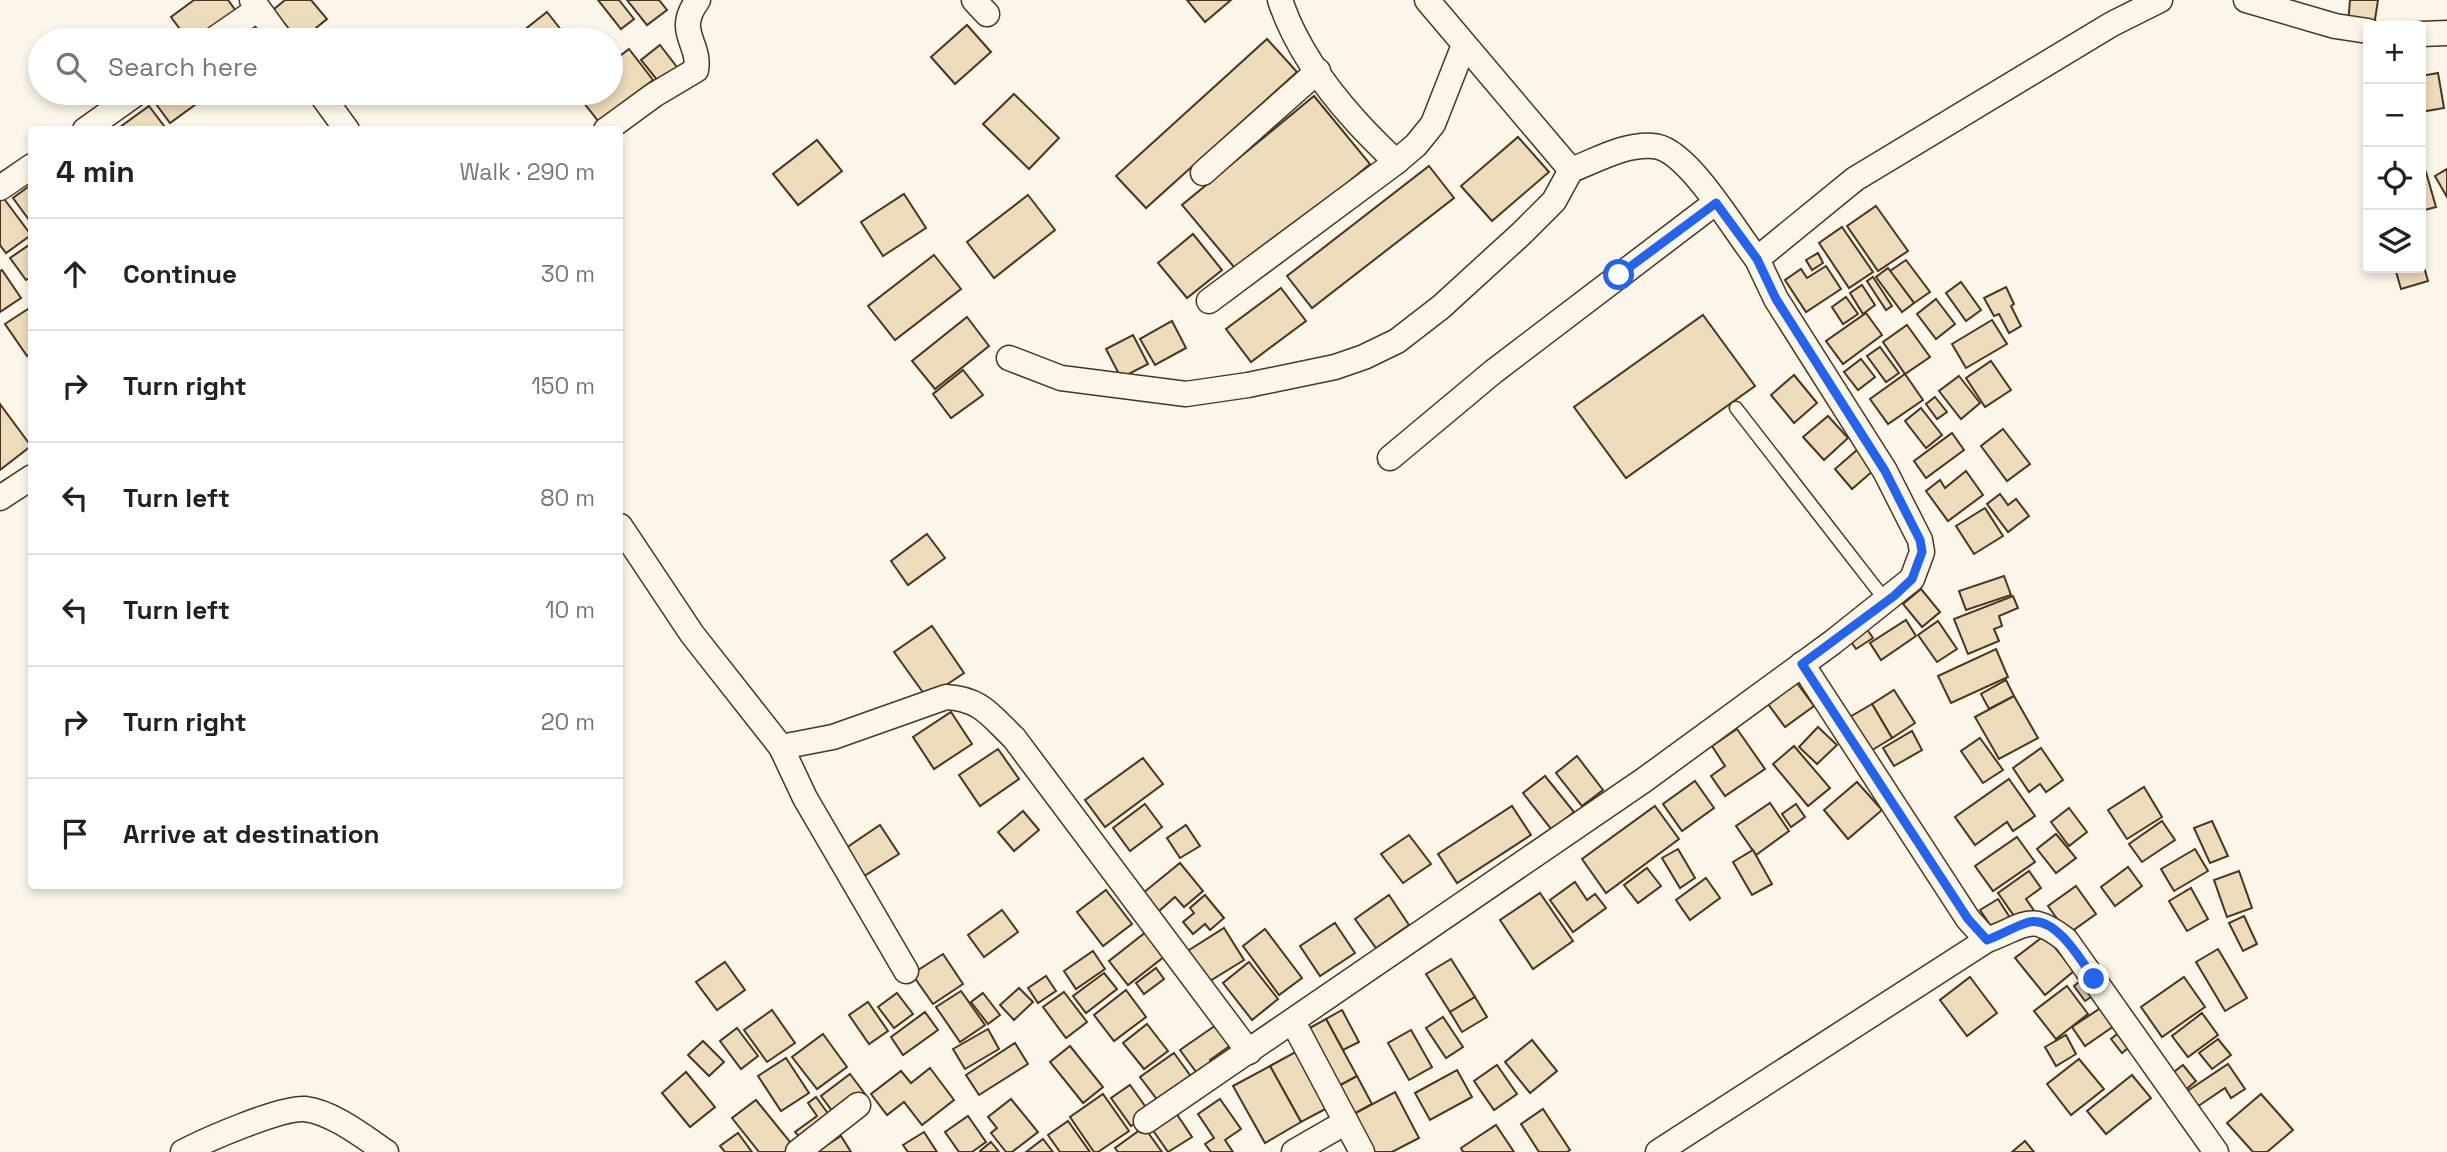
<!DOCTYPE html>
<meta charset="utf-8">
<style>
:root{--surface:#fff;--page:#f6f6f6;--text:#222;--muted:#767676;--line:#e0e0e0}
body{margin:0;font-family:"Space Grotesk",sans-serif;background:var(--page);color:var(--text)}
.controls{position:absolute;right:21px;top:21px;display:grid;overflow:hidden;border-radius:7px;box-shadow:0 4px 10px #0003}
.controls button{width:63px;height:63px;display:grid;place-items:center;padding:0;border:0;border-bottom:2px solid var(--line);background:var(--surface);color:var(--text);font:35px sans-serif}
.stop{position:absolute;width:21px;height:21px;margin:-16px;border:5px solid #2563eb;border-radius:50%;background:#fff}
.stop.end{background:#2563eb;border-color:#fff;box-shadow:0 2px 7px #0008}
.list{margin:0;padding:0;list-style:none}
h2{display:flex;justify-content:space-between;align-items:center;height:91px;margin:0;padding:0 28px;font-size:30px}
h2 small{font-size:23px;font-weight:400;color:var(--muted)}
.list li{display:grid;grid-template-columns:46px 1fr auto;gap:21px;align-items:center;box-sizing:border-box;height:112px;padding:0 28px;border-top:2px solid var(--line)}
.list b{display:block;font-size:26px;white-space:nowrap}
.list em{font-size:23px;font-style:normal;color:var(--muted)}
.icon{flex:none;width:38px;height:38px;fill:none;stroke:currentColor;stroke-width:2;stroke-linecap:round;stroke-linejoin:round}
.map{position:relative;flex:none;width:2447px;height:1152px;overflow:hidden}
.search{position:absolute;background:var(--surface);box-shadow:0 4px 10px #0003;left:28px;top:28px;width:595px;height:77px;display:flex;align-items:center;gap:18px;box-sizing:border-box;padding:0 24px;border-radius:38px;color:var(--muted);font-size:26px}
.panel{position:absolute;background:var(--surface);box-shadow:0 4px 10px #0003;left:28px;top:126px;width:595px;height:763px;border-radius:7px}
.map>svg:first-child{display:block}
.building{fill:#ecdcbc;stroke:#4a3520;stroke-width:2}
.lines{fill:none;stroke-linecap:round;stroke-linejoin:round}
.lane-casing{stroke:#4a3520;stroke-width:15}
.street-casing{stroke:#4a3520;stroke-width:27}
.lane{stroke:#fbf6e9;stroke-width:12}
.street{stroke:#fbf6e9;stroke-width:24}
.route{stroke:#2563eb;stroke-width:9}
</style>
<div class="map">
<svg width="2447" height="1152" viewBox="0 0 2447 1152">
<rect width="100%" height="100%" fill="#fbf6e9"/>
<g class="building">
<path d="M194,0H228L236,11L196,40H188L171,17Z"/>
<path d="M285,0H311L327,19L301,40H298L273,10Z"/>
<path d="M598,0H619L634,19L621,29Z"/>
<path d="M627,0H659L667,10L647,25Z"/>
<path d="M1187,0H1231L1205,22Z"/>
<path d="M2350,0H2378L2374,26L2348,24Z"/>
<path d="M547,12L569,40H516L514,38Z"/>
<path d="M967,25L991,52L955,84L931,57Z"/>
<path d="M256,30L263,40H242Z"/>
<path d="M325,32L332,40H316Z"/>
<path d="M1267,39L1297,72L1146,208L1116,176Z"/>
<path d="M660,45L680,71L662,86L641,60Z"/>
<path d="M629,49L653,80L599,122L576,93H611V63Z"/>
<path d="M2438,73L2444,108L2421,112V76Z"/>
<path d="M148,93H193L199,102L170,123Z"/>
<path d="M1014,94L1059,138L1029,169L983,124Z"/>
<path d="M1314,96L1370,164L1239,273L1182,205Z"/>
<path d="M149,106L164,126L160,130H116Z"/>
<path d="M1518,137L1549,172L1492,221L1461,186Z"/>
<path d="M817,140L842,171L798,205L773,174Z"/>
<path d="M1429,166L1454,198L1312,308L1287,276Z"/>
<path d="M2447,169V197L2435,176Z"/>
<path d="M2426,172L2436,207L2421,211V173Z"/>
<path d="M32,184V224L13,198Z"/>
<path d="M904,194L926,228L883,256L861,222Z"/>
<path d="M1028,195L1055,230L994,278L967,242Z"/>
<path d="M2,196L31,235L6,253L0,245V198Z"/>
<path d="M1876,206L1908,251L1878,271L1847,226Z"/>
<path d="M1842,227L1873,272L1849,288L1819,243Z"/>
<path d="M1193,234L1222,270L1187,298L1158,263Z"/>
<path d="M32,243V276L26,280L10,258Z"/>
<path d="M1818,253L1823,263L1812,270L1806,260Z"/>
<path d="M934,255L961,289L895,340L868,306Z"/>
<path d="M2421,256L2428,281L2401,289L2395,268H2421Z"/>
<path d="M1906,260L1930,292L1914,303L1890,271Z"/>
<path d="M1826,266L1841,289L1806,312L1785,280L1801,269L1807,278Z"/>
<path d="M1888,268L1914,303L1902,312L1876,277Z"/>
<path d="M2,270L21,298L0,312V271Z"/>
<path d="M1873,277L1892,306L1886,310L1867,281Z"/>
<path d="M1961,282L1981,310L1966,321L1946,293Z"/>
<path d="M1862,285L1875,305L1863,314L1850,293Z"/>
<path d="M2006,287L2014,304L2011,306L2021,326L2009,333L1999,314L1994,316L1984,298Z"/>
<path d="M1281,288L1306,321L1251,362L1226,329Z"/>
<path d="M1846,297L1858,314L1843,324L1832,307Z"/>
<path d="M1936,299L1955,324L1936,339L1917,314Z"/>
<path d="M31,307L32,352L27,356L5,324Z"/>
<path d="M1866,313L1882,335L1843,364L1826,341Z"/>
<path d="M1703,315L1755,386L1626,478L1574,407Z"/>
<path d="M967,317L989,346L935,389L912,361Z"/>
<path d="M1992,320L2007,344L1966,368L1952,344Z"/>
<path d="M1172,321L1186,348L1155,365L1140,339Z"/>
<path d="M1907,325L1930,357L1905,374L1883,342Z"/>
<path d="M1133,335L1148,364L1121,378L1106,349Z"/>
<path d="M1880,347L1899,373L1886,382L1867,356Z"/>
<path d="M1861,359L1875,377L1858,390L1844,372Z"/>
<path d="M1991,361L2011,390L1985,407L1966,378Z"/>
<path d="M963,370L983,395L951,418L933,394Z"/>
<path d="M1905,374L1923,400L1888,424L1870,399Z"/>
<path d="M1794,375L1817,403L1794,423L1771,395Z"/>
<path d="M1959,376L1980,403L1961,419L1939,391Z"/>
<path d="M1935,397L1947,412L1937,419L1926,404Z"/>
<path d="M0,404L31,446L0,470Z"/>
<path d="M1921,408L1942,435L1926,448L1905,421Z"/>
<path d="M1828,416L1848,438L1824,460L1803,437Z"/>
<path d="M2003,429L2030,464L2007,481L1981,446Z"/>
<path d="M1952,433L1964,450L1926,478L1914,461Z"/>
<path d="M1857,450L1874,470L1852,489L1835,469Z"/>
<path d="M1966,471L1983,495L1948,521L1926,491L1940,480L1945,488Z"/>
<path d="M2000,494L2008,505L2016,499L2029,516L2008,532L1987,504Z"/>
<path d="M1985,508L2003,536L1974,554L1956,526Z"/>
<path d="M927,534L945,558L908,585L891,561Z"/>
<path d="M2004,576L2011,595L1966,610L1959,591Z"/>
<path d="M1921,589L1940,612L1922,627L1903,604Z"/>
<path d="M2013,596L2018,608L1999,616L2002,626L1994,629L1999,641L1968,654L1954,619Z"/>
<path d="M1906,620L1916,636L1881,660L1870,643Z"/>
<path d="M1938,621L1957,649L1937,662L1918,635Z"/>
<path d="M932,626L964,673L927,698L894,652Z"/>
<path d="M1866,628L1873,638L1856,649L1849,639Z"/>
<path d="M1996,649L2008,677L1951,703L1938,676Z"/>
<path d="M1794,679L1814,706L1785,727L1765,700Z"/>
<path d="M2006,680L2014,696L1989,709L1981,694Z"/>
<path d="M1894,690L1915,723L1892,738L1872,704Z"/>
<path d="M2014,696L2038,738L1999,759L1975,717Z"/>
<path d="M1872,704L1892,738L1869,752L1848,718Z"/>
<path d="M951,712L972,744L934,769L913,737Z"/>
<path d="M1818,727L1837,745L1817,764L1799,747Z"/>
<path d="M1737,729L1765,769L1725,796L1711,776L1725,766L1712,746Z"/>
<path d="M1912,731L1922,750L1894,766L1883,748Z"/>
<path d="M1980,738L2003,770L1983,783L1961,751Z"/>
<path d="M1794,746L1830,788L1808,806L1773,764Z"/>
<path d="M2041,748L2063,780L2046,792L2040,784L2029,792L2013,768Z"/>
<path d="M998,749L1019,779L980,806L959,775Z"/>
<path d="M1577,756L1603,790L1582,806L1556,773Z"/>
<path d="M1143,758L1163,784L1105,827L1085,800Z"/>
<path d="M1545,776L1574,812L1552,830L1523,793Z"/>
<path d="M2009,779L2035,816L2013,831L2007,822L1975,845L1955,817Z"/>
<path d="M1695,781L1714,808L1682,831L1663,804Z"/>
<path d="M1857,782L1882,810L1848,839L1824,810Z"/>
<path d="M2144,787L2162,817L2127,839L2108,810Z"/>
<path d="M1770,803L1789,831L1756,855L1736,826Z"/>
<path d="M1145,804L1162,827L1130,851L1113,828Z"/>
<path d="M1796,804L1805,817L1791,827L1782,814Z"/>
<path d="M1512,806L1531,835L1457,883L1438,854Z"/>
<path d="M1655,806L1679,839L1606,893L1582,859Z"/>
<path d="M2069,808L2087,832L2069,846L2051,822Z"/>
<path d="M1023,811L1039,830L1014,851L998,832Z"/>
<path d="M2162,821L2175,840L2142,862L2129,844Z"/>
<path d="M2212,821L2228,856L2210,863L2194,828Z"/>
<path d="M880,825L899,854L861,878L843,850Z"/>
<path d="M1186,825L1200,846L1180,858L1167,838Z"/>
<path d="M2056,834L2076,858L2056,873L2037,849Z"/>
<path d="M1409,835L1431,864L1403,883L1381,854Z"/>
<path d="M2017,837L2035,862L1993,891L1975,866Z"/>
<path d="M1678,849L1695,878L1680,888L1662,858Z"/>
<path d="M2195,849L2208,871L2174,891L2161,869Z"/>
<path d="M1753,850L1772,884L1752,895L1733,862Z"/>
<path d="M1180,863L1203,891L1184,907L1175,897L1159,911L1143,893Z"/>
<path d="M2128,867L2142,886L2115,906L2101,887Z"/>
<path d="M1647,868L1661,886L1638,903L1624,885Z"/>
<path d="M2029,871L2041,888L2026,899L2035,912L2019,923L1998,893Z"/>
<path d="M2239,871L2252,908L2227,917L2214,880Z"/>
<path d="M1706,878L1720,898L1690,920L1676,900Z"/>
<path d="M1575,882L1587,900L1595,894L1606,908L1573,932L1550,900Z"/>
<path d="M2076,886L2096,914L2068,934L2048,906Z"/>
<path d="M2191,888L2208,919L2187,931L2169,901Z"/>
<path d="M1106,890L1132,924L1103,946L1077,912Z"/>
<path d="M1540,893L1573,941L1533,969L1500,920Z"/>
<path d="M1205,895L1224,918L1210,930L1205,924L1193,934L1183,922L1194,913L1190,908Z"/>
<path d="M1389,895L1409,925L1376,948L1355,919Z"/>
<path d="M1998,899L2014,924L1997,935L1980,910Z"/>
<path d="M1002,910L1018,932L984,957L968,935Z"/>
<path d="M2244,916L2257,944L2243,951L2229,923Z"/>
<path d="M1335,923L1355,953L1320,976L1300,946Z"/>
<path d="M1224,928L1244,960L1205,984L1186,952Z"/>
<path d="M1265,929L1302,978L1279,995L1243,946Z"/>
<path d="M1146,932L1165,956L1128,985L1109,961Z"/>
<path d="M2045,935L2074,971L2045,995L2015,958Z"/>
<path d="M2218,949L2247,998L2225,1011L2196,962Z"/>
<path d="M1093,951L1105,969L1076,989L1064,971Z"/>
<path d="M943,954L963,984L933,1004L912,974Z"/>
<path d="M1451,959L1475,997L1450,1012L1426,974Z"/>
<path d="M725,962L745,990L717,1010L696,982Z"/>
<path d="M1249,962L1278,999L1252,1020L1223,983Z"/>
<path d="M1156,968L1164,979L1144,994L1136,983Z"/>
<path d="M1104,973L1117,989L1086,1013L1073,996Z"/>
<path d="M2088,975L2100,991L2085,1001L2074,986Z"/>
<path d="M1046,976L1056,991L1038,1003L1028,988Z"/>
<path d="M1970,977L1997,1013L1967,1036L1940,1000Z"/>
<path d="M2184,977L2205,1007L2162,1037L2141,1007Z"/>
<path d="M2067,986L2088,1014L2056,1039L2034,1011Z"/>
<path d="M1019,988L1033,1002L1014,1020L1000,1005Z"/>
<path d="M1126,990L1146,1017L1114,1041L1094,1015Z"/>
<path d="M961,991L985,1025L960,1042L936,1007Z"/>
<path d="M1064,992L1087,1022L1066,1038L1043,1007Z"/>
<path d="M897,993L913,1014L894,1028L878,1007Z"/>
<path d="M983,993L1000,1015L988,1024L971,1002Z"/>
<path d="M1475,997L1487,1017L1462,1032L1450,1012Z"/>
<path d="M868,1002L888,1031L869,1044L849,1015Z"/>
<path d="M2102,1007L2114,1026L2085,1046L2072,1027Z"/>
<path d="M772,1010L795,1043L767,1062L744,1030Z"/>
<path d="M1342,1010L1359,1042L1343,1050L1326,1019Z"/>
<path d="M925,1012L938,1030L903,1055L891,1037Z"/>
<path d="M2202,1013L2218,1035L2188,1057L2172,1036Z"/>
<path d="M1443,1017L1463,1047L1446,1058L1426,1028Z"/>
<path d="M1326,1019L1357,1076L1337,1087L1306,1030Z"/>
<path d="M1147,1024L1168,1051L1144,1069L1123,1043Z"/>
<path d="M1216,1025L1231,1045L1210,1060L1214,1066L1199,1076L1180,1050Z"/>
<path d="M737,1028L758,1056L741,1069L720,1041Z"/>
<path d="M988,1029L999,1049L965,1069L953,1049Z"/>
<path d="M1411,1030L1432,1067L1409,1080L1388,1043Z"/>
<path d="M2122,1030L2133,1044L2122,1053L2111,1039Z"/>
<path d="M823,1034L847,1067L817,1089L792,1057Z"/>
<path d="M2066,1035L2076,1054L2056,1066L2045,1047Z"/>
<path d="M2218,1039L2231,1055L2212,1069L2199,1053Z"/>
<path d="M1532,1040L1557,1071L1530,1093L1505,1062Z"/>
<path d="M703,1041L724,1062L709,1076L688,1055Z"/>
<path d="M1015,1043L1028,1064L979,1095L966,1075Z"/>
<path d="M1070,1046L1103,1087L1083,1103L1050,1062Z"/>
<path d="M1299,1050L1331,1106L1301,1122L1270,1066Z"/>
<path d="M1174,1053L1195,1082L1162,1106L1140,1077Z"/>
<path d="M786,1058L809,1093L781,1111L758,1076Z"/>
<path d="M2079,1059L2104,1089L2071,1115L2047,1084Z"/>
<path d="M2228,1064L2245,1089L2231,1098L2225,1088L2194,1109L2183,1094Z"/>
<path d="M1497,1065L1517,1094L1494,1110L1474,1081Z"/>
<path d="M2183,1065L2196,1081L2183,1092L2170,1075Z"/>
<path d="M1270,1066L1301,1122L1265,1143L1233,1086Z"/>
<path d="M930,1068L954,1100L922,1125L904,1102L887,1115L871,1094L901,1071L911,1083Z"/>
<path d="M1457,1070L1472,1097L1430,1120L1415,1093Z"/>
<path d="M686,1072L715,1107L690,1127L662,1093Z"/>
<path d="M850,1074L865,1094L836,1116L821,1096Z"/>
<path d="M2132,1075L2151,1098L2106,1134L2087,1111Z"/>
<path d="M1357,1076L1372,1104L1352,1115L1337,1087Z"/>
<path d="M1130,1085L1150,1113L1131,1126L1111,1098Z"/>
<path d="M1395,1092L1419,1138L1392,1152H1373L1352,1115Z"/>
<path d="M1103,1094L1129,1131L1098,1152H1094L1070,1117Z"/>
<path d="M2261,1094L2293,1130L2267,1152H2253L2227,1123Z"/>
<path d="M816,1097L832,1119L803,1141L795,1132L817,1116L808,1103Z"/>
<path d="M1011,1099L1038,1132L1012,1152H1006L991,1133L997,1128L988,1117Z"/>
<path d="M1220,1099L1241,1129L1225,1140L1233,1152H1211L1205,1144L1214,1138L1198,1114Z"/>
<path d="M756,1100L795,1148L790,1152H759L732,1118Z"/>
<path d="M1543,1109L1570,1150L1567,1152H1539L1521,1124Z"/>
<path d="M1174,1110L1192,1137L1168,1152L1150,1126Z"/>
<path d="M968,1116L986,1142L972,1152H959L945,1132Z"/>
<path d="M1068,1121L1090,1152H1060L1048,1135Z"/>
<path d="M1496,1125L1514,1152H1463L1461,1148Z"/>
<path d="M1144,1127L1162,1152H1118L1115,1148Z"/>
<path d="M924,1132L937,1152H908L903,1145Z"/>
<path d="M738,1133L752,1152H725L720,1146Z"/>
<path d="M841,1136L851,1152H816Z"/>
<path d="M1043,1139L1053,1152H1026Z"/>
<path d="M2025,1141L2034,1152H2012Z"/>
<path d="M991,1142L999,1152H980V1151Z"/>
</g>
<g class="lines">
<defs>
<path id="lane" d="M1736,408L1886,601"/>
<g id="street">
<path d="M252,0L281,40"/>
<path d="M974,0L987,14"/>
<path d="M1280,0C1294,43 1324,86 1354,119C1367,134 1382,148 1396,162L1416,145L1433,124L1464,45"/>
<path d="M1427,0L1571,170C1598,160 1623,144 1653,146C1687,147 1735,232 1757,259L1855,179L2112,24L2160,0"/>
<path d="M2246,0L2335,26L2368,31"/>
<path d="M2421,34L2447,33"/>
<path d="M213,40L258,9"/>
<path d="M320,93L347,130"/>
<path d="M85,130L137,93"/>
<path d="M606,130L654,95L696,70C701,43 674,32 698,0"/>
<path d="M1203,173L1318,71"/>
<path d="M0,188L32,166"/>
<path d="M1209,301L1396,162"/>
<path d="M1009,358L1061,378L1186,394L1248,385L1335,367L1364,357L1397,341L1441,307L1522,233L1554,201L1571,170"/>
<path d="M1390,458L1493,372L1715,203"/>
<path d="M0,498L32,477"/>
<path d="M620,526L692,634L781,747L833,737L946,697C981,699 990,715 1014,738L1249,1052"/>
<path d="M1802,664L1968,919L1987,940C2026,926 2029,911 2066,940L2216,1152"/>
<path d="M781,747L805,798L906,971"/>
<path d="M1293,1022L1362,1152"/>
<path d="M1146,1121L1644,780L1833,642L1912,579L1922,552L1920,540L1885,471L1776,299L1757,259"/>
<path d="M183,1152C206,1140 281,1107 305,1109C332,1112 364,1137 386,1152"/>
<path d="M798,1152L858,1105"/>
<path d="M1294,1152L1346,1122"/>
<path d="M1658,1152L1987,940"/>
</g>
</defs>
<use href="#lane" class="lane-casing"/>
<use href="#street" class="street-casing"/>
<use href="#lane" class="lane"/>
<use href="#street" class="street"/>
</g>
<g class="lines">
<path class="route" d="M1619,275L1716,203L1757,259L1776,299L1885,471L1920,540L1922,552L1912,579L1894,596L1802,664L1968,919L1987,940C2001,935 2015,926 2029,922C2056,916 2081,960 2094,979"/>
</g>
</svg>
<div class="controls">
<button>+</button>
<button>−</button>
<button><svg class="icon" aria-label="locate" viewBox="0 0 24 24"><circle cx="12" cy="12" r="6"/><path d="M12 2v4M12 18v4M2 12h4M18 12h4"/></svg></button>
<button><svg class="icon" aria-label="layers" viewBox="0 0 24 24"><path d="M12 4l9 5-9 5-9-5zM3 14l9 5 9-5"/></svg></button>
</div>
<div class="stop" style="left:1619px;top:275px"></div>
<div class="stop end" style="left:2094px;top:979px"></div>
<div class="search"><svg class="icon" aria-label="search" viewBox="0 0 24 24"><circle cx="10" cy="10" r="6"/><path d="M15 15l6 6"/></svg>Search here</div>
<section class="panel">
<h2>4 min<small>Walk · 290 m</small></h2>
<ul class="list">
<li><svg class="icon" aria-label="ahead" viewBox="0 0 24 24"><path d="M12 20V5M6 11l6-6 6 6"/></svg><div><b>Continue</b></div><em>30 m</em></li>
<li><svg class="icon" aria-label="right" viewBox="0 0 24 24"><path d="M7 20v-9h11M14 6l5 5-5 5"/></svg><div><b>Turn right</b></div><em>150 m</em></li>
<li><svg class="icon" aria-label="left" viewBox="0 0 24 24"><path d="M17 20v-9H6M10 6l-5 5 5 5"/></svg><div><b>Turn left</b></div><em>80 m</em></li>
<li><svg class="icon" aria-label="left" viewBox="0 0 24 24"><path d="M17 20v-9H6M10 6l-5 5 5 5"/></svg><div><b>Turn left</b></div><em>10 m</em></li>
<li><svg class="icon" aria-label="right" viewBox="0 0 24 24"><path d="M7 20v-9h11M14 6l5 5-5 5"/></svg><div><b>Turn right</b></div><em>20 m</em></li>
<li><svg class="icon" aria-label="arrive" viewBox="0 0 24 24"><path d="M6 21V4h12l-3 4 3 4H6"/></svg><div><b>Arrive at destination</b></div></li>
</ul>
</section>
</div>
